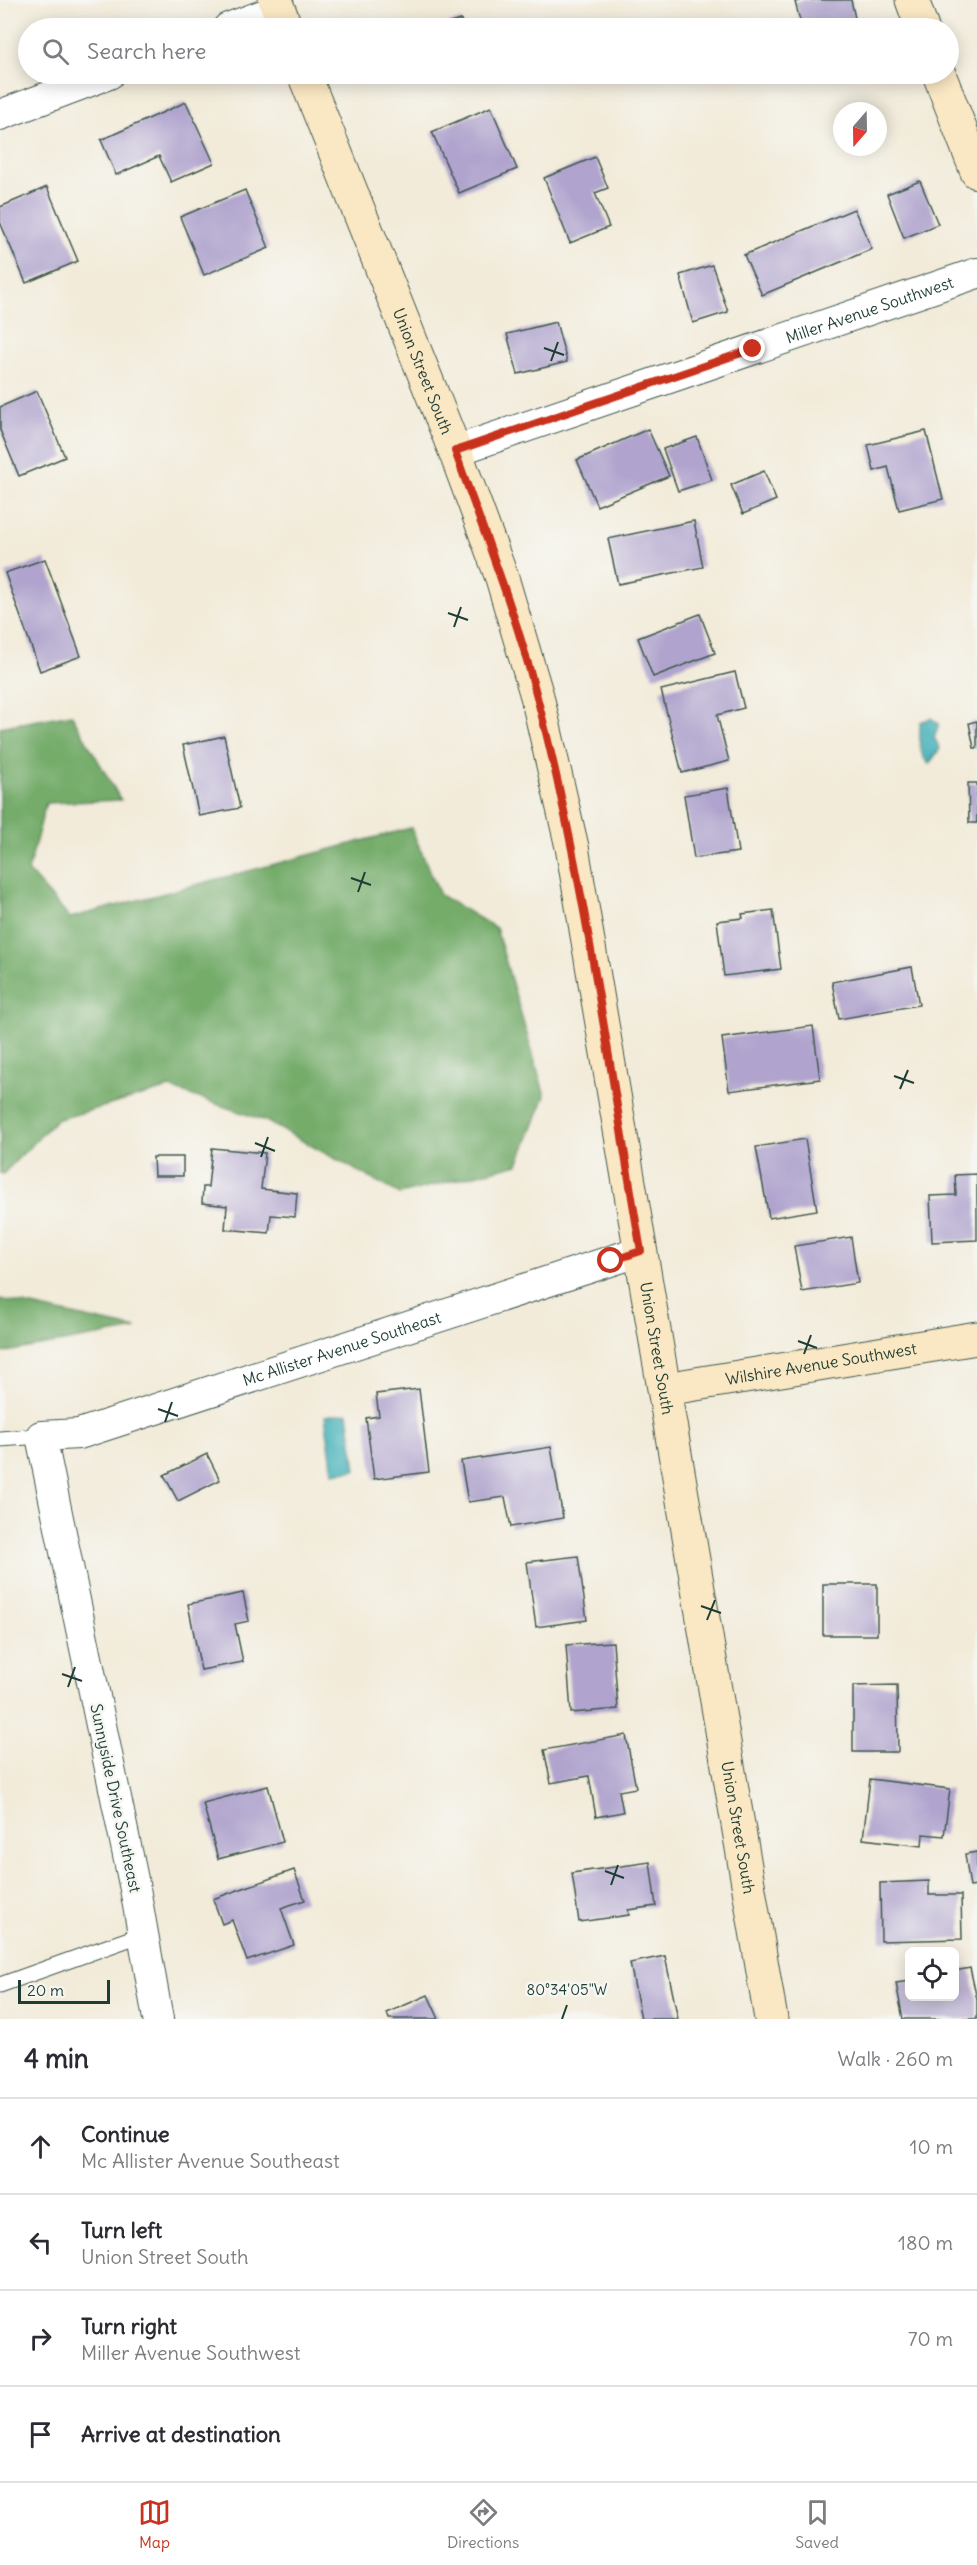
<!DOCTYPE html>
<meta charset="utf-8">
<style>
:root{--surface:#fff;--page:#f2f2f3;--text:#2b2b33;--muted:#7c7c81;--line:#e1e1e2;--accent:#c8321e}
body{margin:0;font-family:Delius,sans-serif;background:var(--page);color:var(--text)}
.controls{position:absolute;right:18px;bottom:18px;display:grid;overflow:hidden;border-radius:9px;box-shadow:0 3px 15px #0003}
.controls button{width:54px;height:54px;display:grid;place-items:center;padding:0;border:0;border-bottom:2px solid var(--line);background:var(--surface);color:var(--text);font:30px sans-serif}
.compass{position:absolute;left:833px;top:102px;width:54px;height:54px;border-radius:50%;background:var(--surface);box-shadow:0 3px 15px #0003;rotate:200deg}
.scale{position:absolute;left:18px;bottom:15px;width:92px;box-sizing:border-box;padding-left:6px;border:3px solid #1f3d34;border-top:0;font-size:16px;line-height:21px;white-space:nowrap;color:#1f3d34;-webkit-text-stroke:4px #f6f6f2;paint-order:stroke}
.stop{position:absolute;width:18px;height:18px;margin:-14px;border:4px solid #c8321e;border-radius:50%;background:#fff}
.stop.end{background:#c8321e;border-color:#fff;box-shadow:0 2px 6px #0008}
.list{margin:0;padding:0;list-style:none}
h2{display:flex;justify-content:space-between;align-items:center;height:78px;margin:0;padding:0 24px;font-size:26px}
h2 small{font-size:20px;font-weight:400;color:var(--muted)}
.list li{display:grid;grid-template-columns:39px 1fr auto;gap:18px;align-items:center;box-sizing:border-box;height:96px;padding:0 24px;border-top:2px solid var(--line)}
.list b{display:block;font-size:22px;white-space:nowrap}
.list p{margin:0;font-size:20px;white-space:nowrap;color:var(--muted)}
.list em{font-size:20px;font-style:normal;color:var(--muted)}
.icon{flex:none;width:33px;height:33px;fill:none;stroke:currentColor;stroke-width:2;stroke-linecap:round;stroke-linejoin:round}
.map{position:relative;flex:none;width:977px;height:2019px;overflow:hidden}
.search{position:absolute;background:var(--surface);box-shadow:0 3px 15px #0003;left:18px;right:18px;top:18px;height:66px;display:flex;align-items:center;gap:15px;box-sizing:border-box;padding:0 21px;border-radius:33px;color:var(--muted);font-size:22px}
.sheet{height:462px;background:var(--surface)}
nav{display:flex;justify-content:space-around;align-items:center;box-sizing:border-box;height:84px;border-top:2px solid var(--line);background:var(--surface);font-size:16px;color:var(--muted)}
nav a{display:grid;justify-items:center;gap:3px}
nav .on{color:var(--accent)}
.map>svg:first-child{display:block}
.forest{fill:#74ac6a;stroke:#4a744f;stroke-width:1.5}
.water{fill:#3eafb7;stroke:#2e7676;stroke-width:1.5}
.building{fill:#b0a4ce}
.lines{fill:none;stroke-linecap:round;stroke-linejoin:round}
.lane-casing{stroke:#3f574d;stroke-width:17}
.street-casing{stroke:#3f574d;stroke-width:32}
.secondary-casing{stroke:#3f574d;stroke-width:35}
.lane{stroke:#fff;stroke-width:15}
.street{stroke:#fff;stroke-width:30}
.secondary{stroke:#fae7c3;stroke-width:33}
.route{stroke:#c8321e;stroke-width:8}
.ticks{fill:none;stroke:#1f3d34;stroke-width:2}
.labels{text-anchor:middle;stroke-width:5;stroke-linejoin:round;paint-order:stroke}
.street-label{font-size:16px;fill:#1f3d34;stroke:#f6f6f2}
.ticks-label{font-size:15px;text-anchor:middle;fill:#1f3d34;stroke:#f6f6f2;stroke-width:5;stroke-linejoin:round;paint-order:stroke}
</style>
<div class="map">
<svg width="977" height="2019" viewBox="0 0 977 2019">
<rect width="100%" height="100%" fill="#f6f6f2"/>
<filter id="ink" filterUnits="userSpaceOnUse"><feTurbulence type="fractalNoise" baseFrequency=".0167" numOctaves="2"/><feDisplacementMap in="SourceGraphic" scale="12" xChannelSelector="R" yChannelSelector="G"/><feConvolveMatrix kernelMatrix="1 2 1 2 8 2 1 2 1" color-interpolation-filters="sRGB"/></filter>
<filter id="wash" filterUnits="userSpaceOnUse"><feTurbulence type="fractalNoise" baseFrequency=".008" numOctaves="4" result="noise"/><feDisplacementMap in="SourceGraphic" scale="24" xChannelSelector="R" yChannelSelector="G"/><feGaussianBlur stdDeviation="1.35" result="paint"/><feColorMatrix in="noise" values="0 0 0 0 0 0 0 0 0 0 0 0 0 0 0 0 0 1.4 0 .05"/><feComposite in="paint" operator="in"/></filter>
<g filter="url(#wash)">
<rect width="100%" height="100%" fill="#f2ebd9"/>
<g class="forest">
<path d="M71,714L121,800L46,803L28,871L70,918L411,828L440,895L496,928L545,1096L518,1164L400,1194L266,1121L170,1088L56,1120L3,1174L0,1173V727Z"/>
<path d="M0,1299L137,1329L0,1353Z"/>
</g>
<g class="water">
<path d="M931,718L939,724L934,737L940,749L929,764C917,753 920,737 920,722Z"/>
<path d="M348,1413L356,1470L333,1473L325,1416Z"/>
</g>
<g id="blocks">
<g class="building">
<path d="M803,0H851L855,18L848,20L850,28H802L795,2Z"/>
<path d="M461,20L464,28H432Z"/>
<path d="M413,74H447L415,82Z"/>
<path d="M186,102L214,163L171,182L159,156L116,175L101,140Z"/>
<path d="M491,107L517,169L459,193L432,132Z"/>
<path d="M595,157L608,188L595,193L609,227L570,243L544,178Z"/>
<path d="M920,181L938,224L904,238L887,194Z"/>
<path d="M47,187L78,261L26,283L0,222V207Z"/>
<path d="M245,190L269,248L204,275L180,217Z"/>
<path d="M854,209L872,249L762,295L744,255Z"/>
<path d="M712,265L728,312L693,323L680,275Z"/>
<path d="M556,322L567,362L518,374L507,334Z"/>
<path d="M37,391L65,457L19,476L0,430V407Z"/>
<path d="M648,429L669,476L597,506L577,460Z"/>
<path d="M926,431L943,499L899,510L888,467L874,471L868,445Z"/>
<path d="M697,437L712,480L678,491L663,449Z"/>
<path d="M764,471L776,500L743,514L731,485Z"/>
<path d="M694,521L703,567L618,584L608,539Z"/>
<path d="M45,559L81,656L40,671L5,573Z"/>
<path d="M700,614L715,653L653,677L638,638Z"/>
<path d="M735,672L744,708L717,715L729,761L682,773L661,690Z"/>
<path d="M977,721V748H974L969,723Z"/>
<path d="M224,736L240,808L199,816L183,745Z"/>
<path d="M968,783H977V823H969Z"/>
<path d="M728,788L738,852L694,858L684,795Z"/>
<path d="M773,910L781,969L724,976L717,921L743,918L742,914Z"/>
<path d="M912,967L919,1005L839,1019L832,982Z"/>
<path d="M813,1026L820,1079L729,1091L722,1038Z"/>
<path d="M805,1139L817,1210L769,1218L756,1147Z"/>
<path d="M212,1148L265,1153L261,1189L297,1193L295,1217L271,1215L269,1233L225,1229L227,1206L202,1203L203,1187H208Z"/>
<path d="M153,1157H183V1176H154Z"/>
<path d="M977,1174V1240L932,1242L930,1196L956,1195L955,1175Z"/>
<path d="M851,1237L858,1283L802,1292L794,1246Z"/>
<path d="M419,1389L429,1472L374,1479L366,1418L379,1416L376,1394Z"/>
<path d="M551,1447L563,1518L511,1527L505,1497L468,1502L461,1461Z"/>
<path d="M207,1454L220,1480L178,1501L164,1475Z"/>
<path d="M578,1556L587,1620L536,1627L527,1562Z"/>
<rect x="823" y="1584" width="54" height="51"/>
<path d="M243,1593L249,1621L235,1624L243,1662L201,1670L188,1604Z"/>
<path d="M613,1642L618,1709L571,1713L566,1645Z"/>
<path d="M897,1685L898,1752H853V1686Z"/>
<path d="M626,1735L636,1788L619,1791L623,1812L596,1817L589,1776L551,1783L544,1750Z"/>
<path d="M870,1779L950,1789L944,1836L923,1834L922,1846L863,1839Z"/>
<path d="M268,1786L283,1842L218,1859L203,1803Z"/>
<path d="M977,1852V1886L970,1887L965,1854Z"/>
<path d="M650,1862L656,1906L628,1910L629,1915L579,1922L572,1873Z"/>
<path d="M294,1870L305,1900L281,1908L294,1945L247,1961L232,1920L222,1924L213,1899Z"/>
<path d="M929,1881V1895H961L962,1939L881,1941L880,1883Z"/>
<path d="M665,1956L678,2019H641L630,1963Z"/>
<path d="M970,1968L977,1999V2019H903L896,1983L910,1981V1996H954V1971Z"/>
<path d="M428,1995L439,2019H389L387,2013Z"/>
</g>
</g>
</g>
<g filter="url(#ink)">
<use href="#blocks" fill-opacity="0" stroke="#3f574d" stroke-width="1.5"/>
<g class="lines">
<defs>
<g id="lane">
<path d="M0,1439L41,1436"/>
<path d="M0,1985L143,1934"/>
</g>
<g id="street">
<path d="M228,28L279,9"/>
<path d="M0,115L109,74"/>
<path id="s1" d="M455,451L977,273"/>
<path id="s2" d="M158,2019L136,1894L41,1436L79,1434L641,1251"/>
</g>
<g id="secondary">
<path d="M275,0L286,28"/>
<path d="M912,0L922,28"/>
<path id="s3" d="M304,74L455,451L502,578L537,696L572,847L771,2019"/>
<path d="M939,74L977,172"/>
<path id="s4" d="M665,1389L977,1338"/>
</g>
</defs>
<use href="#lane" class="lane-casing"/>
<use href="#street" class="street-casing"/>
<use href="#secondary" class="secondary-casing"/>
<use href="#lane" class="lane"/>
<use href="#street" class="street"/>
<use href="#secondary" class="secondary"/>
</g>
</g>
<g class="lines" filter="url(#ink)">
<path class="route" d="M611,1261L641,1251C609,1066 585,879 537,697C516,613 484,533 455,451L753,349"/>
</g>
<path class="ticks" d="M544,348L564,355M551,361L558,342M448,613L468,620M454,627L461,607M351,878L371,885M358,892L365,872M894,1076L914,1083M900,1089L908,1070M255,1143L275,1151M261,1157L268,1137M798,1341L817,1348M804,1354L811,1335M158,1409L178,1416M165,1422L172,1402M701,1606L721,1613M707,1620L715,1600M62,1674L82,1681M68,1687L75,1667M605,1871L624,1878M611,1885L618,1865M562,2019L567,2005"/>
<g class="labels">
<g class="street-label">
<text dy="6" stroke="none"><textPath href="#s1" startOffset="438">Miller Avenue Southwest</textPath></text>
<text dy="6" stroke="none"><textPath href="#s3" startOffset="320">Union Street South</textPath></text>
<text dy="6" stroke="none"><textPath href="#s2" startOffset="909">Mc Allister Avenue Southeast</textPath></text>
<text dy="6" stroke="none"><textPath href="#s3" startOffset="1328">Union Street South</textPath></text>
<text dy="6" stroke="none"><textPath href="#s4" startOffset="158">Wilshire Avenue Southwest</textPath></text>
<text transform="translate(116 1798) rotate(78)" y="6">Sunnyside Drive Southeast</text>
<text dy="6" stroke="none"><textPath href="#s3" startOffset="1814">Union Street South</textPath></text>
</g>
</g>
<g class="ticks-label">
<text x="567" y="1995">80°34'05"W</text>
</g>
</svg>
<div class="controls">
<button><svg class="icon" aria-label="locate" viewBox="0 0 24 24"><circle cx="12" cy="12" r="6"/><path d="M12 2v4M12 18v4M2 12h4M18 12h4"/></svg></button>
</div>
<svg class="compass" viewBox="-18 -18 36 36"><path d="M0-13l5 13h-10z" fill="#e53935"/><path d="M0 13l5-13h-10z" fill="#7c7c81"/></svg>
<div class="scale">20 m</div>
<div class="stop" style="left:611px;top:1261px"></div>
<div class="stop end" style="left:753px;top:349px"></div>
<div class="search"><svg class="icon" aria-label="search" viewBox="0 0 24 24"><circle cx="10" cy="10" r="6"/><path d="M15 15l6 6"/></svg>Search here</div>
</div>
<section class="sheet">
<h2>4 min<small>Walk · 260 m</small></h2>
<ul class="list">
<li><svg class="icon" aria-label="ahead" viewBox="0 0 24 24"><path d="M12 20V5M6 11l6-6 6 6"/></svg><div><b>Continue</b><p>Mc Allister Avenue Southeast</p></div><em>10 m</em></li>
<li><svg class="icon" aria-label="left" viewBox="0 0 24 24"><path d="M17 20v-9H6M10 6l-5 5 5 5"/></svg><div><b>Turn left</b><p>Union Street South</p></div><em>180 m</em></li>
<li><svg class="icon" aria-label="right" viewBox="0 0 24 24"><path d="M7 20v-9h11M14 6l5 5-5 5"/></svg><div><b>Turn right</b><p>Miller Avenue Southwest</p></div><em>70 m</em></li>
<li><svg class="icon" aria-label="arrive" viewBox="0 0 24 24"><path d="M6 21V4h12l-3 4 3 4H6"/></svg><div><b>Arrive at destination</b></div></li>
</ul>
</section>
<nav>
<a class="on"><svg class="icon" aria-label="map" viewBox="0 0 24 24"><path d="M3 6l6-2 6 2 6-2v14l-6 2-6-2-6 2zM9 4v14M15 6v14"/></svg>Map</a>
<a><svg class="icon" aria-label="directions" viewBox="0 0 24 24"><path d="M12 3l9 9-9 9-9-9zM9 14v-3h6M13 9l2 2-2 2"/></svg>Directions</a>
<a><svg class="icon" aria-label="saved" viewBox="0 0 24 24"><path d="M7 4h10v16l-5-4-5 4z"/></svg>Saved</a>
</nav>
